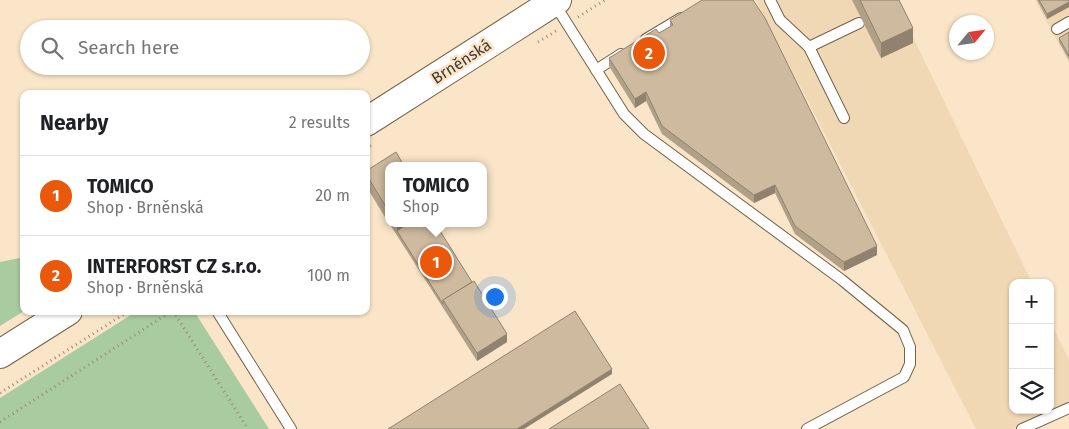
<!DOCTYPE html>
<meta charset="utf-8">
<style>
:root{--surface:#fff;--page:#f6f6f6;--text:#202124;--muted:#757577;--line:#e0e0e0;--accent:#ea580c}
body{margin:0;font-family:"Fira Sans",sans-serif;background:var(--page);color:var(--text)}
.controls{position:absolute;right:15px;bottom:15px;display:grid;overflow:hidden;border-radius:10px;box-shadow:0 1px 4px #0004}
.controls button{width:45px;height:45px;display:grid;place-items:center;padding:0;border:0;border-bottom:1px solid var(--line);background:var(--surface);color:var(--text);font:25px sans-serif}
.compass{position:absolute;left:949px;top:15px;width:45px;height:45px;border-radius:50%;background:var(--surface);box-shadow:0 1px 4px #0004;rotate:61deg}
.you{position:absolute;left:494px;top:296px;width:18px;height:18px;margin:-12px;border:4px solid #fff;border-radius:50%;background:#1a73e8;box-shadow:0 0 0 8px #1a73e833}
.badge{display:grid;place-items:center;width:32px;height:32px;border-radius:50%;background:var(--accent);color:#fff;font-size:16px;font-weight:700}
.pin{position:absolute;translate:-50% -50%;border:2px solid #fff;box-shadow:0 1px 5px #0006}
.popup{position:absolute;left:385px;top:162px;width:102px;height:65px;box-sizing:border-box;display:grid;place-content:center;border-radius:10px;background:var(--surface);filter:drop-shadow(0 1px 4px #0005);font-size:16px;white-space:nowrap;color:var(--muted)}
.popup b{font-size:19px;color:var(--text)}
.popup::after{content:'';position:absolute;left:50%;top:100%;margin-left:-10px;border:10px solid transparent;border-top-color:var(--surface)}
.list{margin:0;padding:0;list-style:none}
h2{display:flex;justify-content:space-between;align-items:center;height:65px;margin:0;padding:0 20px;font-size:21px}
h2 small{font-size:16px;font-weight:400;color:var(--muted)}
.list li{display:grid;grid-template-columns:32px 1fr auto;gap:15px;align-items:center;box-sizing:border-box;height:80px;padding:0 20px;border-top:1px solid var(--line)}
.list b{display:block;font-size:19px;white-space:nowrap}
.list p{margin:0;font-size:16px;white-space:nowrap;color:var(--muted)}
.list em{font-size:16px;font-style:normal;color:var(--muted)}
.icon{flex:none;width:28px;height:28px;fill:none;stroke:currentColor;stroke-width:2;stroke-linecap:round;stroke-linejoin:round}
.map{position:relative;flex:none;width:1069px;height:429px;overflow:hidden}
.search{position:absolute;background:var(--surface);box-shadow:0 1px 4px #0004;left:20px;top:20px;width:350px;height:55px;display:flex;align-items:center;gap:12px;box-sizing:border-box;padding:0 18px;border-radius:28px;color:var(--muted);font-size:19px}
.panel{position:absolute;background:var(--surface);box-shadow:0 1px 4px #0004;left:20px;top:90px;width:350px;height:225px;border-radius:10px}
.map>svg:first-child{display:block}
.built{fill:#f1d8b5}
.green{fill:#a9cba0}
.lines{fill:none;stroke-linecap:round;stroke-linejoin:round}
.service-casing{stroke:#736148;stroke-width:12}
.secondary-casing{stroke:#736148;stroke-width:30}
.path{stroke:#998b77;stroke-width:3;stroke-dasharray:1 4;stroke-linecap:butt}
.service{stroke:#fff;stroke-width:10}
.secondary{stroke:#fff;stroke-width:28}
.wall{fill:#b1a088}
.shaded-wall{fill:#90826f}
.building{fill:#ceba9e;stroke:#90826f}
.labels{text-anchor:middle;stroke-width:5;stroke-linejoin:round;paint-order:stroke}
.street-label{font-size:16px;fill:#433b30;stroke:#fae5c8}
</style>
<div class="map">
<svg width="1069" height="429" viewBox="0 0 1069 429">
<rect width="100%" height="100%" fill="#fae5c8"/>
<g class="built">
<path d="M756,0H895L1032,283H1013V410H1050V321L1069,360V404L1012,429H976Z"/>
<path d="M1035,0H1069V63Z"/>
</g>
<g class="green">
<path d="M24,257V311L0,326V262Z"/>
<path d="M137,311H194L269,429H0V398Z"/>
</g>
<g class="lines">
<defs>
<g id="service">
<path d="M770,0L780,20L809,47L859,23"/>
<path d="M554,3L624,114L644,134L842,280L903,330L910,347V364L904,377L807,429"/>
<path d="M1057,29L1069,22"/>
<path d="M646,39L681,18"/>
<path d="M809,47L844,118"/>
<path d="M596,70L621,54"/>
<path d="M217,311L291,429"/>
<path d="M1022,429L1069,408"/>
</g>
<g id="secondary">
<path d="M366,122L557,0"/>
<path d="M0,354L68,311"/>
</g>
</defs>
<use href="#service" class="service-casing"/>
<use href="#secondary" class="secondary-casing"/>
<g class="path">
<path d="M578,17L605,0"/>
<path d="M538,42L556,31"/>
<path d="M366,149L373,144"/>
<path d="M173,311L248,429"/>
<path d="M0,393L129,311"/>
<path d="M0,422L172,311"/>
</g>
<use href="#service" class="service"/>
<use href="#secondary" class="secondary"/>
</g>
<g class="wall">
<path d="M852,0H899L913,43L881,58Z"/>
<path d="M1037,0H1069V7L1047,19Z"/>
<path d="M670,20L877,255L844,271L795,234L775,193L754,203L662,134L646,101L635,108L609,66V58L659,33L670,27Z"/>
<path d="M1069,32V60L1059,42V38Z"/>
<path d="M388,166V222L366,186V171Z"/>
<path d="M389,223H435L507,342L477,361Z"/>
</g>
<g class="shaded-wall">
<path d="M1069,2V7L1047,19V14Z"/>
<path d="M913,28V43L881,58V43Z"/>
<path d="M646,92V101L635,108V99Z"/>
<path d="M775,185V193L754,203V195Z"/>
<path d="M397,223H416L397,231Z"/>
<path d="M877,246V255L844,271V262Z"/>
<path d="M507,334V342L477,361V353Z"/>
<path d="M612,369V374L524,429H517Z"/>
</g>
<g class="building">
<path d="M702,0H753L765,18L877,246L844,262L795,226L775,185L754,195L662,126L646,92L635,99L609,58L656,29L659,33L673,25L670,20Z"/>
<path d="M860,0H899L913,28L881,43Z"/>
<path d="M1039,0H1069V2L1047,14Z"/>
<path d="M1069,32V56L1059,38Z"/>
<path d="M396,152L404,166H388V210L366,174V171Z"/>
<path d="M409,223H435L472,282L443,300V304L397,231Z"/>
<path d="M474,281L507,334L477,353L443,300Z"/>
<path d="M575,311L612,369L517,429H388Z"/>
<path d="M620,384L649,429H549Z"/>
</g>
<g class="labels">
<g class="street-label">
<text transform="translate(461 61) rotate(-33)" y="6">Brněnská</text>
</g>
</g>
</svg>
<div class="controls">
<button>+</button>
<button>−</button>
<button><svg class="icon" aria-label="layers" viewBox="0 0 24 24"><path d="M12 4l9 5-9 5-9-5zM3 14l9 5 9-5"/></svg></button>
</div>
<svg class="compass" viewBox="-18 -18 36 36"><path d="M0-13l5 13h-10z" fill="#e53935"/><path d="M0 13l5-13h-10z" fill="#757577"/></svg>
<div class="you"></div>
<div class="pin badge" style="left:436px;top:262px">1</div>
<div class="popup"><b>TOMICO</b>Shop</div>
<div class="pin badge" style="left:649px;top:53px">2</div>
<div class="search"><svg class="icon" aria-label="search" viewBox="0 0 24 24"><circle cx="10" cy="10" r="6"/><path d="M15 15l6 6"/></svg>Search here</div>
<section class="panel">
<h2>Nearby<small>2 results</small></h2>
<ul class="list">
<li><span class="badge">1</span><div><b>TOMICO</b><p>Shop · Brněnská</p></div><em>20 m</em></li>
<li><span class="badge">2</span><div><b>INTERFORST CZ s.r.o.</b><p>Shop · Brněnská</p></div><em>100 m</em></li>
</ul>
</section>
</div>
